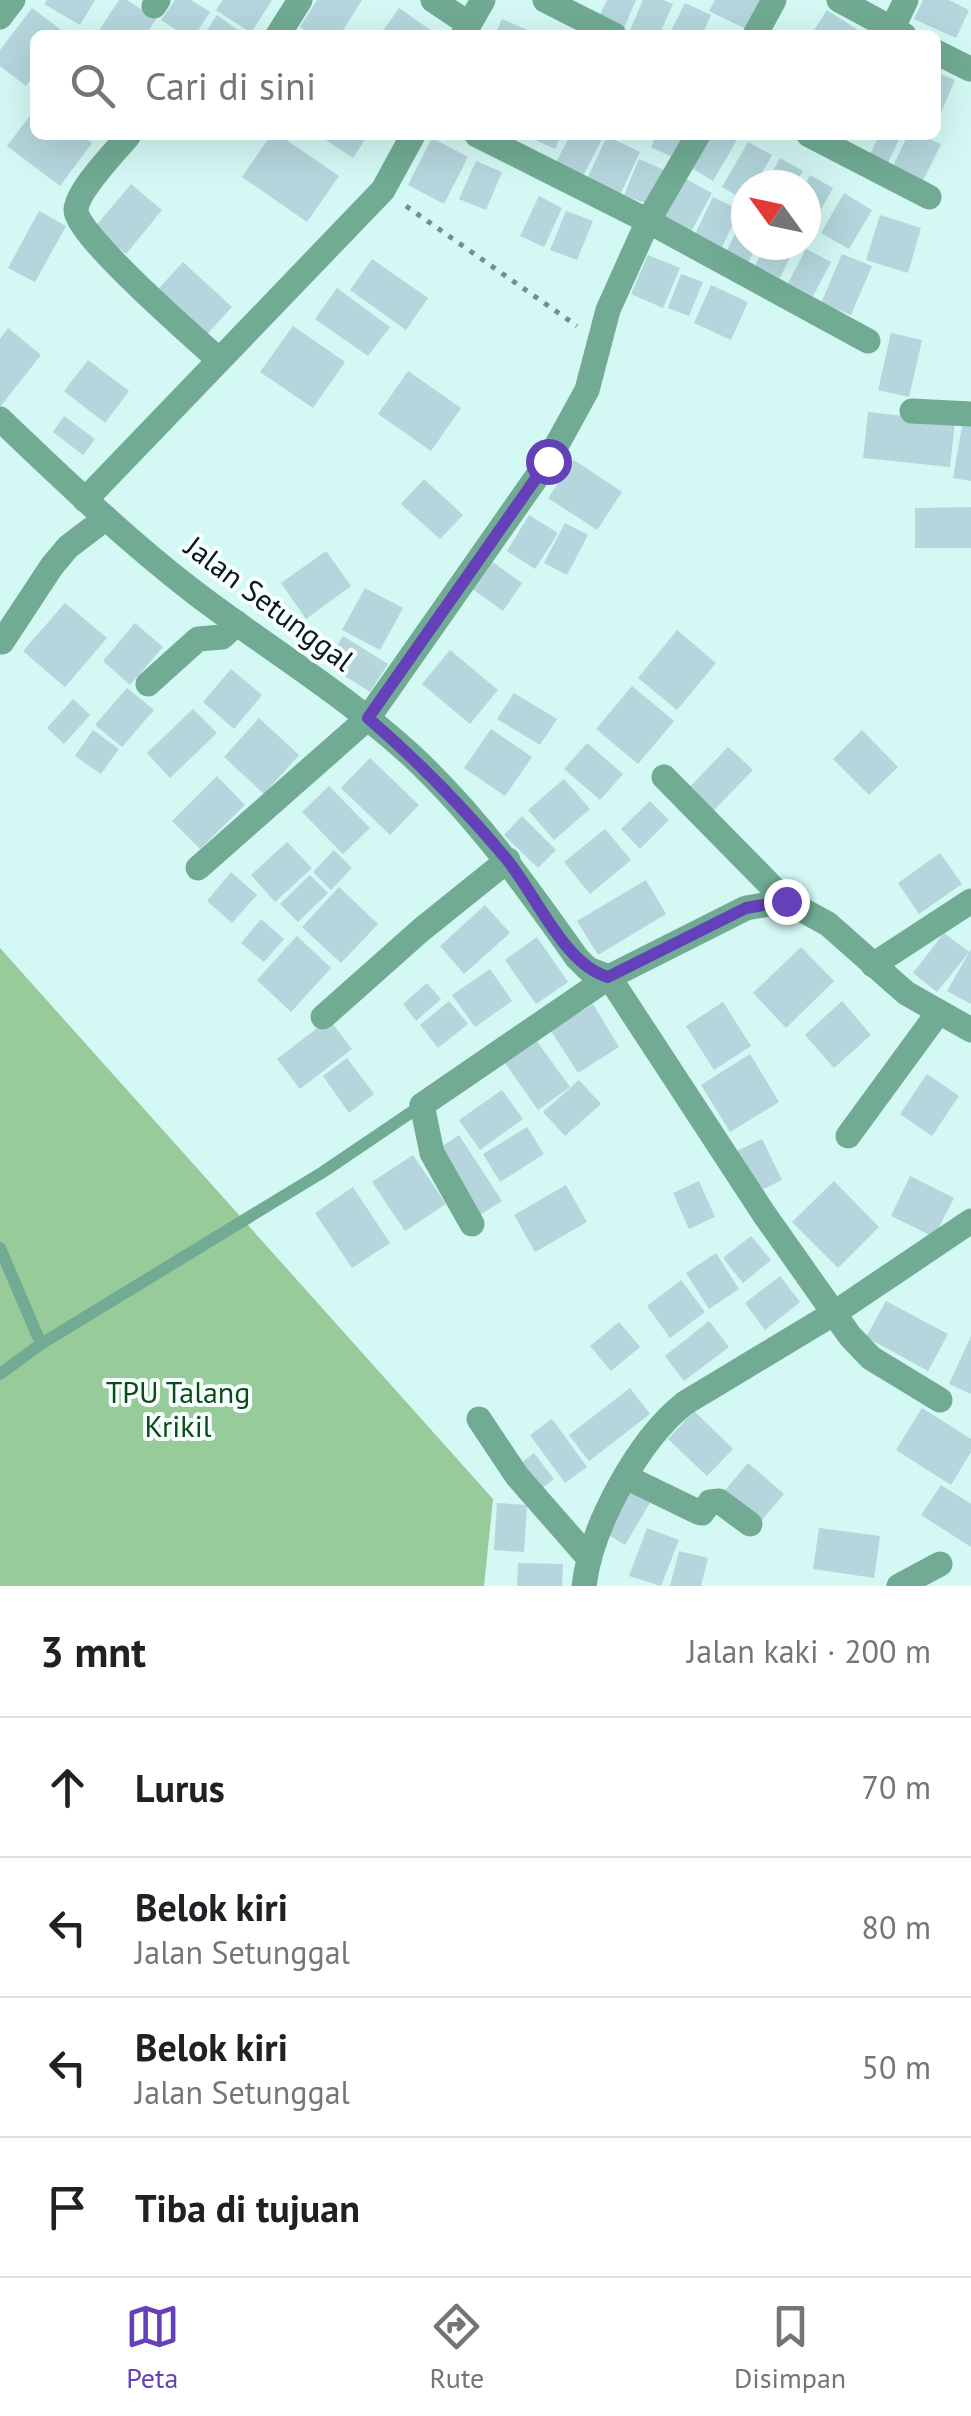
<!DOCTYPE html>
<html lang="id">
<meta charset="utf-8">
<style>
:root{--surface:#fff;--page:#f2f2f2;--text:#202124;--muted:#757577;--line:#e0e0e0;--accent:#6541b9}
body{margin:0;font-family:"PT Sans",sans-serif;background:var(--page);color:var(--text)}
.compass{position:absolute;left:731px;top:170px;width:90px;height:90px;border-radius:50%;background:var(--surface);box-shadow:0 10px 40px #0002;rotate:303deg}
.stop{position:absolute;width:30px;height:30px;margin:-22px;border:8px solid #6541b9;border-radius:50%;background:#fff}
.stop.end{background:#6541b9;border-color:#fff;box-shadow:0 2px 10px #0008}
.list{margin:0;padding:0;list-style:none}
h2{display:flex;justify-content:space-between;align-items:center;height:130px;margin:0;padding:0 40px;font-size:42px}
h2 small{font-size:32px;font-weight:400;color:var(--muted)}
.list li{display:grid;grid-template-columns:65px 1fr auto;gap:30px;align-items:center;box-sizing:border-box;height:140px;padding:0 40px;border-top:2px solid var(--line)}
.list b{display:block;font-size:38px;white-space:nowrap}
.list p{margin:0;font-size:32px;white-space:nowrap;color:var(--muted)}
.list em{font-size:32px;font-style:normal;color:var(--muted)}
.icon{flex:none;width:55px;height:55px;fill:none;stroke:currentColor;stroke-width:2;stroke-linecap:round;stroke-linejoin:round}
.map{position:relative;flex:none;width:971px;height:1586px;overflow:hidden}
.search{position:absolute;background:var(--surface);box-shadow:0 10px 40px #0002;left:30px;right:30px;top:30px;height:110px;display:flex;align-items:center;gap:25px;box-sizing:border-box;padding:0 35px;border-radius:15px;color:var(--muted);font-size:38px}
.sheet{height:690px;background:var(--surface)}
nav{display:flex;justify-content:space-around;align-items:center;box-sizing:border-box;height:140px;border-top:2px solid var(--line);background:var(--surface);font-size:28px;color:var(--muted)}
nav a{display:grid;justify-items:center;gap:5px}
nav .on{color:var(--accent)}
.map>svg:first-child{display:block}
.green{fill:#98cb9a}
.building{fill:#b4d6dc}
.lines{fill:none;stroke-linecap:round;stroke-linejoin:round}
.path{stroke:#758e8b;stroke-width:5;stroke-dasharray:5 8;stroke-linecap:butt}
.service{stroke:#71ab93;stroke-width:12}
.minor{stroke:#71ab93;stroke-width:25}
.route{stroke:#6541b9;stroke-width:12}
.labels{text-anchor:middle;stroke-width:8;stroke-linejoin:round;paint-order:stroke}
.street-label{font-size:30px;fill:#0b1817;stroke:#f7fefe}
.park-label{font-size:30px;fill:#0c4b17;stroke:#f7fefe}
</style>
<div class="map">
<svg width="971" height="1586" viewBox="0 0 971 1586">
<rect width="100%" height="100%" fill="#d4f8f4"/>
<path class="green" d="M0,948L493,1499L484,1586H0Z"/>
<g class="building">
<path d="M47,0H95L80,25L44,4Z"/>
<path d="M119,0H127L156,19L146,35H96Z"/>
<path d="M175,0H191L210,12L195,35H184L161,20Z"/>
<path d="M223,0H272L251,33L216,10Z"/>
<path d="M317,0H362L340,35H312L300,27Z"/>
<path d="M607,0H636L624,28L599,17Z"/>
<path d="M643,0H663L673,4L659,35H628Z"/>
<path d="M715,0H762L748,30L709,11Z"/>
<path d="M923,0H949L969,10L956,38L914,19Z"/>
<path d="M685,3L711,15L702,35H669Z"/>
<path d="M32,8L68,35H35V74L26,86L0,66V50Z"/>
<path d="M399,8L432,31L429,35H380Z"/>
<path d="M827,10L861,32L858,35H811Z"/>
<path d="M217,15L245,35H204Z"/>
<path d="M502,19L539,35H495Z"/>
<path d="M936,72L955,80L940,115L936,113Z"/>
<path d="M35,109V135H82L92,143L60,186L7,146Z"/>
<path d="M271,135H279L339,176L307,222L242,177Z"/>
<path d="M318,135H368L353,158Z"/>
<path d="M524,135H561L555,149Z"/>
<path d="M570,135H604L583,176L556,163Z"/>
<path d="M656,135H684L674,158L651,147Z"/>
<path d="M702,135H729L737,140L713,181L685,164Z"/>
<path d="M879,135H901L886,167L868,159Z"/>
<path d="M908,135H921L941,144L922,183L892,168Z"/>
<path d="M607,136L640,152L620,195L587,179Z"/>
<path d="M432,138L468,157L444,204L408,185Z"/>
<path d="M748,142L772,155L755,185H746V201L722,187Z"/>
<path d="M780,158L803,171L795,185H765Z"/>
<path d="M639,159L664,170L650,205L624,195Z"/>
<path d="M476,161L502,172L486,210L459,199Z"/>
<path d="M810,175L833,188L810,229L806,227V183Z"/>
<path d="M682,177L712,193L691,232L661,216Z"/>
<path d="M131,184L162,210L126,254L94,228Z"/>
<path d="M844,193L872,210L849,249L821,233Z"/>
<path d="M539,196L562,208L544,247L520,236Z"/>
<path d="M713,197L740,210L722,247L695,234Z"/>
<path d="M39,211L66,226L35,282L8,268Z"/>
<path d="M566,211L593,221L577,260L550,250Z"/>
<path d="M746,212V245H757L748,263L726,252Z"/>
<path d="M880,215L921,228L908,273L866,260Z"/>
<path d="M765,245H796L780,278L755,266Z"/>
<path d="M806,249L831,262L813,296L788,283Z"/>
<path d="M842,254L872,266L851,315L821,303Z"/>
<path d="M648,255L680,268L663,308L631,294Z"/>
<path d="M372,259L428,298L406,330L350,290Z"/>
<path d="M183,262L232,307L200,342L151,297Z"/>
<path d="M681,274L703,282L689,316L668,308Z"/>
<path d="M711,285L748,302L731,340L694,323Z"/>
<path d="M337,288L390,327L368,356L315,319Z"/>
<path d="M293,326L345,362L313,408L260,372Z"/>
<path d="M8,328L41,355L0,407V339Z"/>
<path d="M891,333L922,340L909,397L878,390Z"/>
<path d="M88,360L129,391L105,423L64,391Z"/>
<path d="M408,371L461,408L431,451L378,414Z"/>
<path d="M868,412L955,422L950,467L863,458Z"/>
<path d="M64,416L95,439L83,455L53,432Z"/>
<path d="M963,421L971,423V481L953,478Z"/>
<path d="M574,460L622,492L597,530L548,498Z"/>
<path d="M424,479L463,515L440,539L401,504Z"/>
<path d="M971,507V548H915V508Z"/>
<path d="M529,515L558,533L535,569L507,551Z"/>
<path d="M565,523L588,535L567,575L544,563Z"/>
<path d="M326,551L351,586L306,619L281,583Z"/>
<path d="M490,560L522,583L503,611L471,588Z"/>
<path d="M365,588L403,608L380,650L342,630Z"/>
<path d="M65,603L107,638L65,687L23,651Z"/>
<path d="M135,623L163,647L130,685L103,661Z"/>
<path d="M677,630L716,663L677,710L638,678Z"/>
<path d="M343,636L388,664L370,692L326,664Z"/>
<path d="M450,650L498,690L470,724L422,684Z"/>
<path d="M231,669L262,695L234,729L203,702Z"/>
<path d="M632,686L674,721L638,764L596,729Z"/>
<path d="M127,688L154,710L122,747L95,725Z"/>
<path d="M514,693L557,719L540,745L497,719Z"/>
<path d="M73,699L90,715L64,744L47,728Z"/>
<path d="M193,709L217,733L170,778L147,753Z"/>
<path d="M259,718L299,755L264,794L224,757Z"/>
<path d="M491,729L532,757L505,796L464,768Z"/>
<path d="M93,730L119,749L101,774L75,756Z"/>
<path d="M862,730L898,767L869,795L833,759Z"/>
<path d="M587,743L623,774L600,800L564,769Z"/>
<path d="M728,747L753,770L711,813L687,790Z"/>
<path d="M370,758L419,805L390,835L341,788Z"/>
<path d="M217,776L245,805L200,849L172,821Z"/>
<path d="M564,779L590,809L554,840L528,810Z"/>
<path d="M329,786L370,828L343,854L302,812Z"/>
<path d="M650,801L669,820L640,849L621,829Z"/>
<path d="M522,816L556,850L538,868L504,835Z"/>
<path d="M605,829L631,860L590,894L564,862Z"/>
<path d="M287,842L312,868L275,902L251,875Z"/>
<path d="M334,850L352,868L331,890L313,872Z"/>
<path d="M940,853L962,884L919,914L898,883Z"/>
<path d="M231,872L257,895L232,923L207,901Z"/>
<path d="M310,875L328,893L298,922L280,904Z"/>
<path d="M646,880L666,914L598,955L577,921Z"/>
<path d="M339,887L378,924L341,963L302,927Z"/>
<path d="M485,905L510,933L464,974L440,946Z"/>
<path d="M261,919L284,939L264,962L241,943Z"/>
<path d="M944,933L969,952L937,992L913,973Z"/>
<path d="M297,936L331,968L291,1012L257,980Z"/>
<path d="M537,937L568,982L536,1004L505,960Z"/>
<path d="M801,947L834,981L786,1028L753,993Z"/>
<path d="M971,949V1004L947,991Z"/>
<path d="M490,969L512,1001L475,1027L452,995Z"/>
<path d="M427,983L441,999L416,1021L403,1004Z"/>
<path d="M449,1001L468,1024L438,1048L420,1025Z"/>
<path d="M842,1001L871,1035L834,1068L805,1035Z"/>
<path d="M723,1002L751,1046L714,1070L686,1026Z"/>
<path d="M593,1004L619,1047L578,1073L551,1031Z"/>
<path d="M329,1019L352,1049L300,1089L277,1059Z"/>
<path d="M536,1040L570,1087L538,1110L505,1063Z"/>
<path d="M750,1054L779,1102L730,1132L701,1085Z"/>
<path d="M347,1058L374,1094L349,1113L323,1076Z"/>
<path d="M927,1074L959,1096L932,1136L900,1114Z"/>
<path d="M579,1080L601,1104L565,1136L543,1112Z"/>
<path d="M502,1090L523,1119L480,1150L459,1120Z"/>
<path d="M527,1127L544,1154L500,1182L483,1154Z"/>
<path d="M459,1135L502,1201L478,1216L435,1151Z"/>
<path d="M762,1139L782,1180L755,1193L735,1152Z"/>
<path d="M413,1155L446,1204L405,1231L372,1182Z"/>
<path d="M910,1176L954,1198L934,1237L891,1216Z"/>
<path d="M699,1181L715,1217L689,1229L673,1193Z"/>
<path d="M834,1181L879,1227L838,1268L792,1222Z"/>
<path d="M566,1185L587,1222L535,1252L514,1215Z"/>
<path d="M353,1187L390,1243L352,1268L315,1213Z"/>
<path d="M751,1236L771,1260L743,1283L723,1258Z"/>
<path d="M716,1253L739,1289L709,1309L686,1273Z"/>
<path d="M780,1276L800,1302L765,1330L745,1303Z"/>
<path d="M681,1280L705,1312L670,1338L647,1306Z"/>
<path d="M886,1301L948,1334L928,1371L866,1337Z"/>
<path d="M709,1321L729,1347L684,1381L665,1356Z"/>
<path d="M619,1322L640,1347L611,1371L590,1346Z"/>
<path d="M971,1336V1394L949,1384Z"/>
<path d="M630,1388L650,1414L589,1461L569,1435Z"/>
<path d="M922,1408L971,1439V1452L951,1485L896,1450Z"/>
<path d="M694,1411L733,1449L707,1476L668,1439Z"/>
<path d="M552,1419L587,1467L565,1483L530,1435Z"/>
<path d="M534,1453L554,1479L536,1493L516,1467Z"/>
<path d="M748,1463L784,1494L756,1527L720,1496Z"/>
<path d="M941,1485L971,1504V1547L921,1515Z"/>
<path d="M629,1487L651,1501L625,1545L602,1531Z"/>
<path d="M497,1503L527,1505L524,1552L494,1550Z"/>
<path d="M647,1528L679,1540L661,1586L629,1576Z"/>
<path d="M819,1528L880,1536L874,1578L813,1569Z"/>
<path d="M679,1551L708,1558L701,1586H670Z"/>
<path d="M518,1563L563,1564L562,1586H517Z"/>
</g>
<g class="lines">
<path class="path" d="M406,206L577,326"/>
<g class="service">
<path d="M0,1248L41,1344"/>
<path d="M0,1374L41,1344L323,1172L422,1105"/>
</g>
<g class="minor">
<path d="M433,0L469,24"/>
<path d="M545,0L614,35"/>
<path d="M839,0L904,35"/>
<path d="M154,6L158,0"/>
<path d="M0,17L13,0"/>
<path d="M892,29L906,0"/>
<path d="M278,35L300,0"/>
<path d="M463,35L483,0"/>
<path d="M755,35L774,0"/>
<path d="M936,52L970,69"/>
<path d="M129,135C116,151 77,190 76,210C75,234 196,339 219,360"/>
<path d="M477,135L648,221L868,341"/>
<path d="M809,135L929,197"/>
<path d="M912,411L971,414"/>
<path d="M0,419C63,479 125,539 194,592C266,647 346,695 413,757C477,817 527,887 577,958L588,969L609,977L746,908L786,901L828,924L906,993L971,1030"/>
<path d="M85,500L383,190L413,135"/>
<path d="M2,642L52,566L68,547L106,518"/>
<path d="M148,684L198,639L222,637L237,623"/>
<path d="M664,777L786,901"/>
<path d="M198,868L368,718L548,461L587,390L608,310L648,221L698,135"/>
<path d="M873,965L971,901"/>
<path d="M323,1017L421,930L508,860"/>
<path d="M848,1136L938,1013"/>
<path d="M472,1224L432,1153L422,1105L609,977L764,1214L850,1336L871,1358L940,1400"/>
<path d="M479,1419L517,1476L587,1556"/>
<path d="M626,1477L698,1512L702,1513L710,1502L719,1501L750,1524"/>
<path d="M584,1586C591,1527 638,1440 685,1403L836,1312L971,1221"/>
<path d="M899,1586L940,1564"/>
</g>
</g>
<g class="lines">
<path class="route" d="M548,461L368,718C418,761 462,806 504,856C535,892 563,964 608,977L746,908L786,901"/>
</g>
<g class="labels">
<g class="street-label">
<text transform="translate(269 604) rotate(37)" y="10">Jalan Setunggal</text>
</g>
<g class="park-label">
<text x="178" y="1403">TPU Talang<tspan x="178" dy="34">Krikil</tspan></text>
</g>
</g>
</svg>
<svg class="compass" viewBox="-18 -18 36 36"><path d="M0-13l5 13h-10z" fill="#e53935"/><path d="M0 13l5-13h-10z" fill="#757577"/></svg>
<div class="stop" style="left:548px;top:461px"></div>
<div class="stop end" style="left:786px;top:901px"></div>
<div class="search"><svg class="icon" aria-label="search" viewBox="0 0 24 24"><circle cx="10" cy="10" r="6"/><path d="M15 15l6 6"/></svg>Cari di sini</div>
</div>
<section class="sheet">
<h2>3 mnt<small>Jalan kaki · 200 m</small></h2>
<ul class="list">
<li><svg class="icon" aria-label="ahead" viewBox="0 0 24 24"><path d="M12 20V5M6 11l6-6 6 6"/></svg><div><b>Lurus</b></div><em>70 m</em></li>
<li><svg class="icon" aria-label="left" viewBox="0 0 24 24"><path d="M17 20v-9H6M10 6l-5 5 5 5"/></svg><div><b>Belok kiri</b><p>Jalan Setunggal</p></div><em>80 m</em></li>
<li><svg class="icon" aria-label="left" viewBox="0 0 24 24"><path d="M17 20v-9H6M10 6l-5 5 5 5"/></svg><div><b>Belok kiri</b><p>Jalan Setunggal</p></div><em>50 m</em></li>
<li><svg class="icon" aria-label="arrive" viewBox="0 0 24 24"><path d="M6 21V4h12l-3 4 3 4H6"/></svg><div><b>Tiba di tujuan</b></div></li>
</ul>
</section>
<nav>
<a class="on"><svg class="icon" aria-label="map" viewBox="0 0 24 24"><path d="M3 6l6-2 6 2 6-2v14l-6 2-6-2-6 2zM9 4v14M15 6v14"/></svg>Peta</a>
<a><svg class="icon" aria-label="directions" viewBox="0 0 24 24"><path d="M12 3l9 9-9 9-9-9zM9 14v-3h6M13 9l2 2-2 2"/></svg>Rute</a>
<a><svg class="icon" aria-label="saved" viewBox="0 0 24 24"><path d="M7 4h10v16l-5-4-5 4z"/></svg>Disimpan</a>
</nav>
